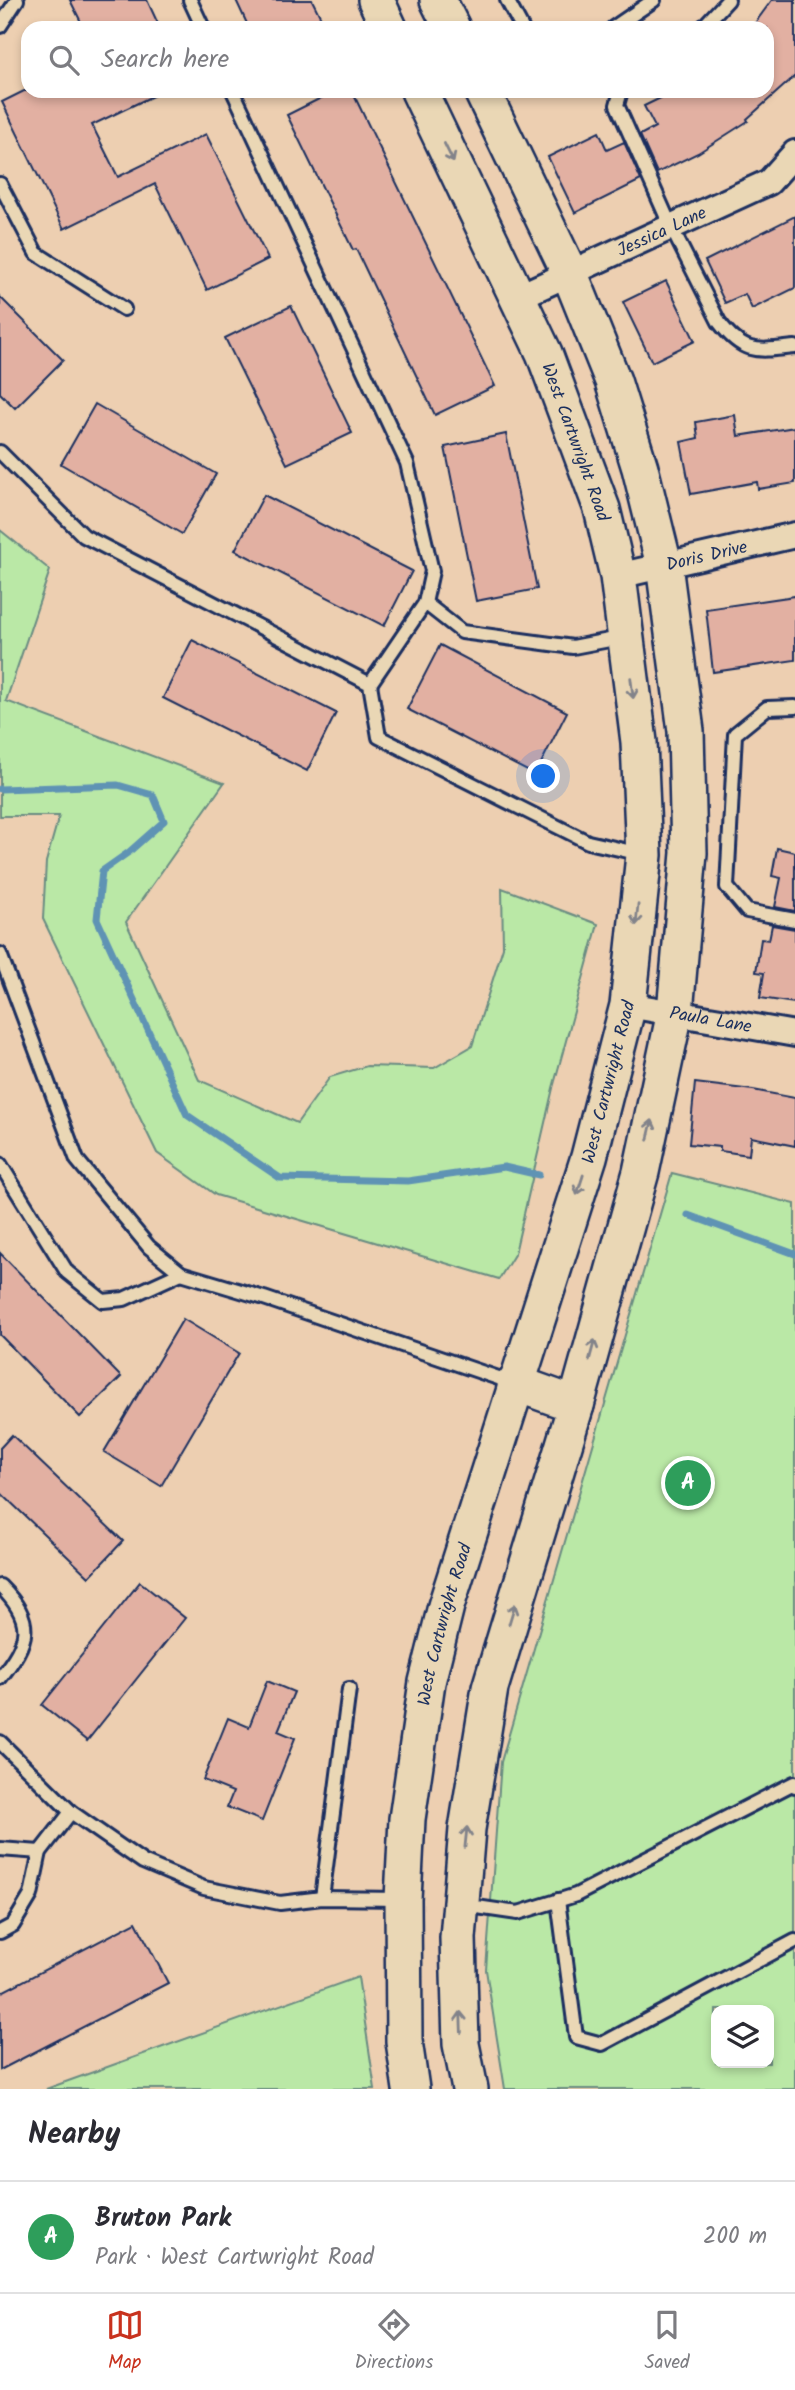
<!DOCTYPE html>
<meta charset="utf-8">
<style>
:root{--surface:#fff;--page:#f2f2f3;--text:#2b2b33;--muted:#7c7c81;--line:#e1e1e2;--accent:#c8321e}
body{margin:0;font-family:Kalam,sans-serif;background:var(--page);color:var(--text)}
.controls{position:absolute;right:21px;bottom:21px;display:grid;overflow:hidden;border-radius:14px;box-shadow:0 4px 10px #0003}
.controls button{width:63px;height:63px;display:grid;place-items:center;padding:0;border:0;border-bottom:2px solid var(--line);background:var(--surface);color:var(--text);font:35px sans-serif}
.you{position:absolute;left:544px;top:777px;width:24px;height:24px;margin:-18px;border:5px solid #fff;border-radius:50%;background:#1a73e8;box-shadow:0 0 0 10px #1a73e833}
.badge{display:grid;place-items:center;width:46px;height:46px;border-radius:50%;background:var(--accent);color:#fff;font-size:23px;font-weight:700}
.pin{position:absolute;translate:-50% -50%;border:4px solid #fff;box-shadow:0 2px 7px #0006}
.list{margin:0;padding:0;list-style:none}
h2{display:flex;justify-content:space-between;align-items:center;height:91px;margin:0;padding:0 28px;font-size:30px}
h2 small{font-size:23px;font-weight:400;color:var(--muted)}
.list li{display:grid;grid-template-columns:46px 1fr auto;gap:21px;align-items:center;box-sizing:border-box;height:112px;padding:0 28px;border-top:2px solid var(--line)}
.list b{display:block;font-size:26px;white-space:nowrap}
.list p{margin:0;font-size:23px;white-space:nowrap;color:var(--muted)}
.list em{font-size:23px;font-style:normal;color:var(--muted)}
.icon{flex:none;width:38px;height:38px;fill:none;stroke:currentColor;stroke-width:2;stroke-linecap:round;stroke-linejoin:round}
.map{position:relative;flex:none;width:795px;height:2089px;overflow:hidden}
.search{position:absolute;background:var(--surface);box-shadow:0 4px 10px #0003;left:21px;right:21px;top:21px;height:77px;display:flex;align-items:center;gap:18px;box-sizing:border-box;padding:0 24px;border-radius:21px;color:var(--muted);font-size:26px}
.sheet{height:203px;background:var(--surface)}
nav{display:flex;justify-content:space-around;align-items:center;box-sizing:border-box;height:98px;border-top:2px solid var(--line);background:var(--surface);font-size:19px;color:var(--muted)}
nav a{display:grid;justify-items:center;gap:4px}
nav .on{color:var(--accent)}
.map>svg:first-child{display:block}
.green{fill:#bae8a6;stroke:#6a8c82;stroke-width:2;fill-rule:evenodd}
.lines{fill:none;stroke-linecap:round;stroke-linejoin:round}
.stream{stroke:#5f93b4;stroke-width:7}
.building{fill:#e2b0a2;stroke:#1b2f5e;stroke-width:2}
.lane-casing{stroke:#1b2f5e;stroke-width:18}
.street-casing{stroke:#1b2f5e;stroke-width:30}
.secondary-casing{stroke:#1b2f5e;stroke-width:40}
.lane{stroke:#ead7b5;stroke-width:12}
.street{stroke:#ead7b5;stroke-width:24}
.secondary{stroke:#ead7b5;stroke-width:35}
.oneway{stroke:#82838a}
.labels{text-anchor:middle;stroke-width:7;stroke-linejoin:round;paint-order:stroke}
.street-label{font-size:18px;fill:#1b2f5e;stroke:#ead7b5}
</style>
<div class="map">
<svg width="795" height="2089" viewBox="0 0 795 2089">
<rect width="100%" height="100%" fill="#edcfb1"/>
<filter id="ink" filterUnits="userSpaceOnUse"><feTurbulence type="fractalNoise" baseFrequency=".0143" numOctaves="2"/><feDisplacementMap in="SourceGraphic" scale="14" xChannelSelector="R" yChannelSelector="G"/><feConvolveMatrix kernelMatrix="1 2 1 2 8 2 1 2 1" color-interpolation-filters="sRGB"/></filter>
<g filter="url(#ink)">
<g class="green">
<path d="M0,530L50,570L6,701L224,783L126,922L199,1080L297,1123L330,1077L367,1066L434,1068L472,1046L503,947L502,888L598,924L553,1088L515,1253L499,1279L216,1195L157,1153L43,919L46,862L59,816H0Z"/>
<path d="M672,1173L795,1204V2089H505L486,1970L501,1762ZM716,2010H769V2063H716Z"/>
<path d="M358,1977L375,2089H46Z"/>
</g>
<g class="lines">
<g class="stream">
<path d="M0,789L118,785L153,795L164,821L129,852L102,871L97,919L187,1115L280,1178L408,1181L504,1167L539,1175"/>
<path d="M688,1215L795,1254"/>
</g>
</g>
<g class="building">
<path d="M70,0H147L160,28H84Z"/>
<path d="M236,0H312L326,28H249Z"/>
<path d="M772,0H795V76L747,119L748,121L698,153L657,173L640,135L655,127L644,106L675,91H767V28H761L755,23Z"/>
<path d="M24,91H163L92,125L118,177L206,134L268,259L207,290L155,184L64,229L2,102Z"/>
<path d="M335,91H352L495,386L435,415L356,249L353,250L287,115Z"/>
<path d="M599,132L607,150L624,142L641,180L575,213L548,157Z"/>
<path d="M795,216V288L752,309L745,294L725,303L705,261Z"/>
<path d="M666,281L695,341L652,362L623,302Z"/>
<path d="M0,297L63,360L15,408L0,393Z"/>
<path d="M291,306L352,433L287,464L225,338Z"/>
<path d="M95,404L216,474L182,534L61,464Z"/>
<path d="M735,415L738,436L795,427V483L758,489L757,482L691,494L681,442L698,438L696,422Z"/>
<path d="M506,434L537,589L476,601L445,447Z"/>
<path d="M264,495L412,571L384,626L235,550Z"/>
<path d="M795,596V660L713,672L706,609Z"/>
<path d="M192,640L336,713L307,771L163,698Z"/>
<path d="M440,645L567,712L535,775L407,709Z"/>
<path d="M777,848L795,852V911L775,907L781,878L772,876Z"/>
<path d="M772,925L795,929V1003L760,998L764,973L756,972L761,939L769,940Z"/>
<path d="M695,1083L753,1090L795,1098V1146L751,1137L749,1155L720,1151V1147L689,1144Z"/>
<path d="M0,1253L121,1377L80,1417L0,1335Z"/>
<path d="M183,1319L239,1353L161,1486L104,1452Z"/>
<path d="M12,1435L123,1541L89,1577L0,1492V1448Z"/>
<path d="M140,1582L185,1618L87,1741L42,1705Z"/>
<path d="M267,1681L294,1692L278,1731L295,1738L262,1821L227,1807L233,1792L203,1780L228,1718L249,1727Z"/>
<path d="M136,1922L168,1983L0,2070V1993Z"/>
</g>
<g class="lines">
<defs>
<g id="lane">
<path d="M190,0L203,28"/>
<path d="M507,0L522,28"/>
<path d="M0,26L17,0"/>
<path d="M613,28L654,0"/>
<path d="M702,28L728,0"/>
<path d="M233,91L407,463L432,571L425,603"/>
<path d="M621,91L617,105L671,227L719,322C744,355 757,351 795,347"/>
<path d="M0,184L36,253L124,309"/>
<path d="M0,452L84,536L370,684L379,737L588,842L641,854"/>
<path d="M370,684L425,603L462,632L573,647L625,637"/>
<path d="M795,707L767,708L735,734L727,887L747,911L795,920"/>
<path d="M0,954L77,1160L149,1247L181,1273L264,1298L513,1383"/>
<path d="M0,1164L67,1272L103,1301L124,1299L181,1273"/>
<path d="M0,1586C36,1622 29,1641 0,1678"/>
<path d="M0,1742L71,1812L143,1862L204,1888L280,1903L322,1898L400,1899"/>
<path d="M0,1849L40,1852"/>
<path d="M322,1898L349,1689"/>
<path d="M558,1900L576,2037L602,2044L795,1941"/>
<path d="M463,1905L518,1913L576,1895L794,1783L795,1786"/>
<path d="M0,1932L13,1925L31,1895L40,1852L71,1812"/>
</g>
<g id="street">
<path id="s1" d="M518,297L769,182L795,153"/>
<path id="s2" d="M618,576L795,535"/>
<path id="s3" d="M628,1005L795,1034"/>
</g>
<g id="secondary">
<path d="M376,0L389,28"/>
<path d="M438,0L452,28"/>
<path d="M515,1383L576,1405"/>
<path id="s4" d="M411,2089L404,2041L403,1899L407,1819L427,1682L446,1606L589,1157L628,1005L644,855L639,742L618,576L602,509L544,353L419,91"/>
<path d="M470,2089L461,2044L458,1938L467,1829L490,1688L576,1405L641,1172L675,1012L689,853L686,731L664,565L640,468L613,381L570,274L482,91"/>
</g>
</defs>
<use href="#lane" class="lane-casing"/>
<use href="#street" class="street-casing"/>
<use href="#secondary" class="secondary-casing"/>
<use href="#lane" class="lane"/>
<use href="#street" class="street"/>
<use href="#secondary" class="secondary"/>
</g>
<defs><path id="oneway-shaft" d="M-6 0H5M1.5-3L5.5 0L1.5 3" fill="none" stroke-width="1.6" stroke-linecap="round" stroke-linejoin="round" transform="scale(1.75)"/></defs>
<g class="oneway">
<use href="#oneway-shaft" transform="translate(449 153) rotate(64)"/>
<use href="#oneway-shaft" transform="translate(632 688) rotate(83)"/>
<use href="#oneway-shaft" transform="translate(637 915) rotate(96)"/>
<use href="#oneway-shaft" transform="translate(650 1130) rotate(-77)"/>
<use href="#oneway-shaft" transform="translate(580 1185) rotate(108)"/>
<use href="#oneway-shaft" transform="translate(592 1350) rotate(-75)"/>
<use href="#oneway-shaft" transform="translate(512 1614) rotate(-73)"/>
<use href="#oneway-shaft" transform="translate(466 1837) rotate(-84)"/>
<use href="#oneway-shaft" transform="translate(461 2022) rotate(-92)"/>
</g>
</g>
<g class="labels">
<g class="street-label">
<text dy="6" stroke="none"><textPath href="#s1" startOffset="158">Jessica Lane</textPath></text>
<text transform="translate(576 442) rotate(70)" y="6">West Cartwright Road</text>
<text dy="6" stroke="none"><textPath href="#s2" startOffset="91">Doris Drive</textPath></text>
<text dy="6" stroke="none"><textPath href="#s3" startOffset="84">Paula Lane</textPath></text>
<text dy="6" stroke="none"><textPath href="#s4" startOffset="1036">West Cartwright Road</textPath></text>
<text dy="6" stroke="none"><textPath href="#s4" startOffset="469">West Cartwright Road</textPath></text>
</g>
</g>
</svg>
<div class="controls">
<button><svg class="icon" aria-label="layers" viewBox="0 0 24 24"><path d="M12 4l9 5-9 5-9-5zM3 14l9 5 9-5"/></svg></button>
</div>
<div class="you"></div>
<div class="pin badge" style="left:688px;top:1483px;background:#2e9e5b">A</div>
<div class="search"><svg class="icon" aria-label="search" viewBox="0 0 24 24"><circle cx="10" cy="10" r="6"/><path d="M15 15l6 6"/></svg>Search here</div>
</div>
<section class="sheet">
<h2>Nearby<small></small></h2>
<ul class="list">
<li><span class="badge" style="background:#2e9e5b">A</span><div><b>Bruton Park</b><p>Park · West Cartwright Road</p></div><em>200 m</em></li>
</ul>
</section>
<nav>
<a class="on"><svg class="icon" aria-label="map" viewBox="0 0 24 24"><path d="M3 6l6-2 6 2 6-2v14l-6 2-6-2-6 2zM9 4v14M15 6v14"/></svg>Map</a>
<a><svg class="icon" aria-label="directions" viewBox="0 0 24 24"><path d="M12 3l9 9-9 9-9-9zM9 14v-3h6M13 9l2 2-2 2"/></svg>Directions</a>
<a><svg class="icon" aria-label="saved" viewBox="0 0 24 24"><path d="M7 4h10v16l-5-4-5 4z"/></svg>Saved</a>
</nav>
